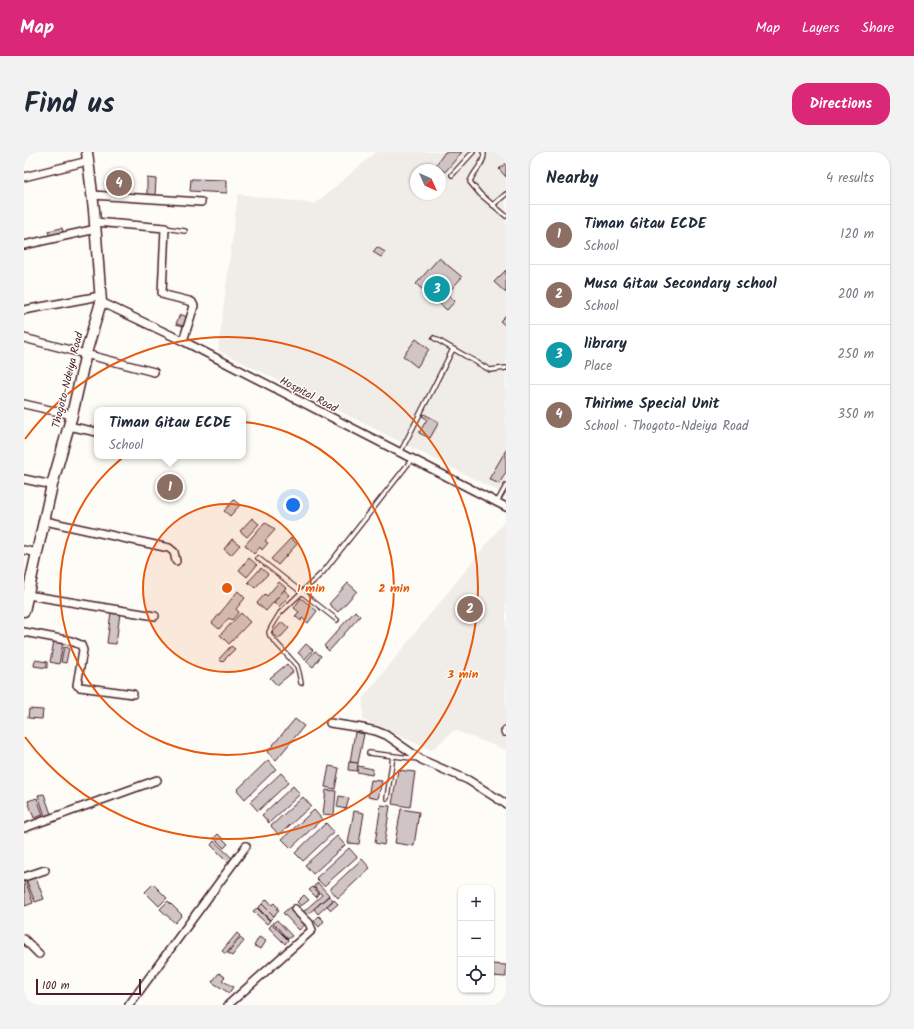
<!DOCTYPE html>
<meta charset="utf-8">
<style>
:root{--surface:#fff;--page:#f2f2f3;--text:#1f2937;--muted:#747a83;--line:#e0e1e3;--accent:#db2777}
body{margin:0;font-family:Kalam,sans-serif;background:var(--page);color:var(--text)}
.controls{position:absolute;right:12px;bottom:12px;display:grid;overflow:hidden;border-radius:8px;box-shadow:0 1px 3px #0004}
.controls button{width:36px;height:36px;display:grid;place-items:center;padding:0;border:0;border-bottom:1px solid var(--line);background:var(--surface);color:var(--text);font:20px sans-serif}
.compass{position:absolute;left:386px;top:12px;width:36px;height:36px;border-radius:50%;background:var(--surface);box-shadow:0 1px 3px #0004;rotate:135deg}
.scale{position:absolute;left:12px;bottom:10px;width:105px;box-sizing:border-box;padding-left:4px;border:2px solid #4a1f2b;border-top:0;font-size:11px;line-height:14px;white-space:nowrap;color:#4a1f2b;-webkit-text-stroke:3px #fdfcf7;paint-order:stroke}
.you{position:absolute;left:269px;top:353px;width:14px;height:14px;margin:-10px;border:3px solid #fff;border-radius:50%;background:#1a73e8;box-shadow:0 0 0 6px #1a73e833}
.badge{display:grid;place-items:center;width:26px;height:26px;border-radius:50%;background:var(--accent);color:#fff;font-size:13px;font-weight:700}
.pin{position:absolute;translate:-50% -50%;border:2px solid #fff;box-shadow:0 1px 4px #0006}
.popup{position:absolute;left:70px;top:255px;width:152px;height:52px;box-sizing:border-box;display:grid;place-content:center;border-radius:8px;background:var(--surface);filter:drop-shadow(0 1px 3px #0005);font-size:13px;white-space:nowrap;color:var(--muted)}
.popup b{font-size:15px;color:var(--text)}
.popup::after{content:'';position:absolute;left:50%;top:100%;margin-left:-8px;border:8px solid transparent;border-top-color:var(--surface)}
.list{margin:0;padding:0;list-style:none}
h2{display:flex;justify-content:space-between;align-items:center;height:52px;margin:0;padding:0 16px;font-size:17px}
h2 small{font-size:13px;font-weight:400;color:var(--muted)}
.list li{display:grid;grid-template-columns:26px 1fr auto;gap:12px;align-items:center;box-sizing:border-box;height:60px;padding:0 16px;border-top:1px solid var(--line)}
.list b{display:block;font-size:15px;white-space:nowrap}
.list p{margin:0;font-size:13px;white-space:nowrap;color:var(--muted)}
.list em{font-size:13px;font-style:normal;color:var(--muted)}
.icon{flex:none;width:22px;height:22px;fill:none;stroke:currentColor;stroke-width:2;stroke-linecap:round;stroke-linejoin:round}
.map{position:relative;flex:none;width:482px;height:853px;overflow:hidden;border-radius:16px}
header{display:flex;align-items:center;gap:24px;box-sizing:border-box;height:56px;padding:0 20px;background:var(--accent);color:#fff}
header strong{font-size:19px}
nav{display:flex;gap:22px;margin-inline-start:auto;font-size:14px}
.intro{display:flex;align-items:center;justify-content:space-between;box-sizing:border-box;height:96px;padding:0 24px}
h1{margin:0;font-size:28px}
.button{padding:10px 18px;border-radius:16px;background:var(--accent);color:#fff;font-size:14px;font-weight:700}
main{display:flex;gap:24px;padding:0 24px}
aside{flex:1;background:var(--surface);border-radius:16px;box-shadow:0 1px 3px #0004}
.map>svg:first-child{display:block}
.built{fill:#f0ece8;fill-rule:evenodd}
.building{fill:#d0c5c4;stroke:#4a1f2b}
.lines{fill:none;stroke-linecap:round;stroke-linejoin:round}
.lane-casing{stroke:#4a1f2b;stroke-width:6}
.street-casing{stroke:#4a1f2b;stroke-width:10}
.secondary-casing{stroke:#4a1f2b;stroke-width:13}
.lane{stroke:#fdfcf7;stroke-width:3.5}
.street{stroke:#fdfcf7;stroke-width:7}
.secondary{stroke:#fdfcf7;stroke-width:10}
.ring{fill:none;stroke:#e8590c;stroke-width:2}
.labels{text-anchor:middle;stroke-width:3;stroke-linejoin:round;paint-order:stroke}
.street-label{font-size:11px;fill:#4a1f2b;stroke:#fdfcf7}
.centre{fill:#e8590c;stroke:#fdfcf7;stroke-width:2}
.ring-label{font-size:12px;text-anchor:middle;font-weight:bold;fill:#e8590c;stroke:#fdfcf7;stroke-width:3;stroke-linejoin:round;paint-order:stroke}
</style>
<header>
<strong>Map</strong>
<nav><a>Map</a><a>Layers</a><a>Share</a></nav>
</header>
<div class="intro"><h1>Find us</h1><a class="button">Directions</a></div>
<main>
<div class="map">
<svg width="482" height="853" viewBox="0 0 482 853">
<rect width="100%" height="100%" fill="#fdfcf7"/>
<filter id="ink" filterUnits="userSpaceOnUse"><feTurbulence type="fractalNoise" baseFrequency=".025" numOctaves="2"/><feDisplacementMap in="SourceGraphic" scale="8" xChannelSelector="R" yChannelSelector="G"/><feConvolveMatrix kernelMatrix="1 2 1 2 8 2 1 2 1" color-interpolation-filters="sRGB"/></filter>
<g filter="url(#ink)">
<g class="built">
<path d="M352,0H482V343L194,198L214,42L291,52ZM392,18H416V42H392Z"/>
<path d="M482,368V598L430,578L408,598L339,568V546Z"/>
</g>
<g class="building">
<path d="M421,0H438L421,20L412,13Z"/>
<path d="M482,11V25L475,17Z"/>
<path d="M123,26L132,27L131,44H123Z"/>
<path d="M167,27L203,28V41L166,39Z"/>
<path d="M38,76L40,82L26,85L24,79Z"/>
<path d="M353,95L361,100L357,105L349,100Z"/>
<path d="M415,106L438,125L423,142L431,149L423,158L392,132Z"/>
<path d="M482,118V141L470,130Z"/>
<path d="M156,162L163,165L159,174L152,172Z"/>
<path d="M482,163V174L476,169Z"/>
<path d="M392,187L405,197L393,215L379,204Z"/>
<path d="M400,262L415,270L406,286L395,281L403,267L398,264Z"/>
<path d="M482,298V320L475,332L465,327Z"/>
<path d="M210,348L216,353L206,364L200,359Z"/>
<path d="M228,366L235,372L223,385L216,379Z"/>
<path d="M241,370L251,378L241,389L244,391L238,398L236,395L230,402L221,393Z"/>
<path d="M267,386L273,392L254,413L247,407Z"/>
<path d="M208,387L216,393L207,403L200,397Z"/>
<path d="M225,406L233,413L223,425L215,418Z"/>
<path d="M237,416L244,422L231,436L224,430Z"/>
<path d="M255,430L262,436L242,459L233,451L241,442L243,444Z"/>
<path d="M324,431L333,439L314,460L305,452Z"/>
<path d="M260,438L266,443L255,455L250,450Z"/>
<path d="M214,439L221,446L212,457L215,460L208,468L205,466L195,477L188,471Z"/>
<path d="M277,446L293,459L284,471L278,466L277,469L271,464L275,460L270,456Z"/>
<path d="M331,459L336,464L305,499L300,494Z"/>
<path d="M87,460L96,461L92,492L83,491Z"/>
<path d="M217,461L226,470L205,492L196,483Z"/>
<path d="M258,470L265,476L255,487L248,481Z"/>
<path d="M30,489L39,491L35,512L26,510Z"/>
<path d="M282,492L289,498L281,507L274,501Z"/>
<path d="M207,494L211,497L198,510L195,507Z"/>
<path d="M40,495L45,496L42,511L37,510Z"/>
<path d="M291,499L297,504L289,515L282,509Z"/>
<path d="M11,508L23,510V516L10,514Z"/>
<path d="M263,512L269,520L253,533L246,526Z"/>
<path d="M5,557L19,558L18,567L4,566Z"/>
<path d="M271,567L280,574L252,608L243,600Z"/>
<path d="M331,580L340,582L334,611L326,610Z"/>
<path d="M244,608L252,617L221,647L213,638Z"/>
<path d="M325,610L334,611L333,619L324,618Z"/>
<path d="M305,614L315,616L311,637L301,635Z"/>
<path d="M334,614L349,617L348,623L333,620Z"/>
<path d="M374,618L391,620L386,655L368,652Z"/>
<path d="M257,621L265,630L234,659L226,650Z"/>
<path d="M347,628L358,629L354,647L344,645Z"/>
<path d="M269,634L276,642L245,671L238,663Z"/>
<path d="M302,638L312,639L310,663L299,662Z"/>
<path d="M20,642L27,662L21,664L14,643Z"/>
<path d="M315,644L325,646L322,657L313,655Z"/>
<path d="M279,645L287,654L255,683L247,674Z"/>
<path d="M13,646L19,663L10,666L4,649Z"/>
<path d="M357,653L366,654L360,693L351,691Z"/>
<path d="M377,657L395,660L390,694L371,691Z"/>
<path d="M290,658L298,667L267,696L258,687Z"/>
<path d="M330,659L340,661L335,692L324,691Z"/>
<path d="M302,671L310,680L279,709L271,701Z"/>
<path d="M194,682L204,692L200,696L190,686Z"/>
<path d="M313,684L321,693L289,722L281,713Z"/>
<path d="M190,689L208,706L204,710L187,693Z"/>
<path d="M325,696L333,705L300,734L292,726Z"/>
<path d="M338,707L346,716L314,746L306,737Z"/>
<path d="M11,724L20,747L11,750L2,727Z"/>
<path d="M0,727H1L9,751L1,754Z"/>
<path d="M294,731L305,743L282,764L279,760L298,743L290,734Z"/>
<path d="M129,732L143,746L135,754L121,740Z"/>
<path d="M289,735L295,741L292,745L285,738Z"/>
<path d="M280,743L285,748L277,754L273,750Z"/>
<path d="M305,744L309,748L294,762L290,757Z"/>
<path d="M243,747L248,753L250,751L254,756L252,757L255,759L250,764L238,752Z"/>
<path d="M310,748L314,752L307,758L303,754Z"/>
<path d="M144,749L158,763L151,771L136,757Z"/>
<path d="M238,752L250,764L246,768L234,756Z"/>
<path d="M266,755L282,772L275,778L259,761Z"/>
<path d="M233,756L246,769L243,772L229,759Z"/>
<path d="M295,764L300,769L295,775L290,769Z"/>
<path d="M253,768L268,784L264,787L249,771Z"/>
<path d="M248,772L264,788L261,792L245,776Z"/>
<path d="M213,781L216,784L202,802L198,799Z"/>
<path d="M235,785L242,789L237,797L230,794Z"/>
<path d="M216,786L220,789L208,804L204,801Z"/>
<path d="M467,812L482,813V825L467,824Z"/>
<path d="M195,821L201,825L198,828L209,835L205,841L188,830Z"/>
</g>
<g class="lines">
<defs>
<g id="lane">
<path d="M459,0L460,2C460,13 449,19 446,30L456,42L482,64"/>
<path d="M428,23L449,0"/>
<path d="M469,53L482,42"/>
<path d="M141,76L161,79"/>
<path d="M410,186L466,218L482,216"/>
<path d="M376,301L429,197"/>
<path d="M473,350L482,334"/>
<path d="M234,406L313,468"/>
<path d="M277,531L275,521L273,514L246,484L245,480L248,474L256,461L300,419L388,307"/>
<path d="M345,601L395,607"/>
<path d="M363,646L369,604"/>
</g>
<g id="street">
<path d="M0,25L64,9"/>
<path d="M68,43L177,50"/>
<path d="M71,70L141,76L138,141L141,143L165,149L168,150L170,154L159,189"/>
<path d="M0,93L72,77"/>
<path d="M77,150L159,189L482,355"/>
<path d="M0,158L76,144"/>
<path d="M0,186L130,220"/>
<path d="M0,252L48,263"/>
<path d="M44,274L73,280"/>
<path d="M0,327L28,333"/>
<path d="M21,369L145,396L150,400L152,409"/>
<path d="M0,398L13,401"/>
<path d="M4,443L131,464"/>
<path d="M0,480L47,489L57,493L59,498L53,533L56,535L109,542"/>
<path d="M306,571L338,576L352,579L362,583L398,608L444,628L482,652"/>
<path d="M481,580L482,578"/>
<path d="M0,676L133,628"/>
<path d="M0,725L21,718"/>
<path d="M0,787L15,802"/>
<path d="M105,853L222,694"/>
<path d="M204,853L288,778L285,771L271,757"/>
</g>
<path id="secondary" d="M0,459L28,333L48,263L62,201L77,150L70,58L63,0"/>
</defs>
<use href="#lane" class="lane-casing"/>
<use href="#street" class="street-casing"/>
<use href="#secondary" class="secondary-casing"/>
<use href="#lane" class="lane"/>
<use href="#street" class="street"/>
<use href="#secondary" class="secondary"/>
</g>
</g>
<circle cx="203" cy="436" r="84" fill="#e8590c" fill-opacity=".12"/>
<g class="ring">
<circle cx="203" cy="436" r="84"/>
<circle cx="203" cy="436" r="167"/>
<path d="M1 287A251 251 0 1 1 1 585"/>
</g>
<g class="labels">
<g class="street-label">
<text transform="translate(43 228) rotate(-76)" y="4">Thogoto-Ndeiya Road</text>
<text transform="translate(285 242) rotate(28)" y="4">Hospital Road</text>
</g>
</g>
<circle cx="203" cy="436" r="6" class="centre"/>
<g class="ring-label">
<text x="287" y="440">1 min</text>
<text x="370" y="440">2 min</text>
<text x="439" y="526">3 min</text>
</g>
</svg>
<div class="controls">
<button>+</button>
<button>−</button>
<button><svg class="icon" aria-label="locate" viewBox="0 0 24 24"><circle cx="12" cy="12" r="6"/><path d="M12 2v4M12 18v4M2 12h4M18 12h4"/></svg></button>
</div>
<svg class="compass" viewBox="-18 -18 36 36"><path d="M0-13l5 13h-10z" fill="#e53935"/><path d="M0 13l5-13h-10z" fill="#747a83"/></svg>
<div class="scale">100 m</div>
<div class="you"></div>
<div class="pin badge" style="left:146px;top:335px;background:#8d6e63">1</div>
<div class="popup"><b>Timan Gitau ECDE</b>School</div>
<div class="pin badge" style="left:446px;top:457px;background:#8d6e63">2</div>
<div class="pin badge" style="left:413px;top:137px;background:#0f9aa8">3</div>
<div class="pin badge" style="left:95px;top:31px;background:#8d6e63">4</div>
</div>
<aside>
<h2>Nearby<small>4 results</small></h2>
<ul class="list">
<li><span class="badge" style="background:#8d6e63">1</span><div><b>Timan Gitau ECDE</b><p>School</p></div><em>120 m</em></li>
<li><span class="badge" style="background:#8d6e63">2</span><div><b>Musa Gitau Secondary school</b><p>School</p></div><em>200 m</em></li>
<li><span class="badge" style="background:#0f9aa8">3</span><div><b>library</b><p>Place</p></div><em>250 m</em></li>
<li><span class="badge" style="background:#8d6e63">4</span><div><b>Thirime Special Unit</b><p>School · Thogoto-Ndeiya Road</p></div><em>350 m</em></li>
</ul>
</aside>
</main>
